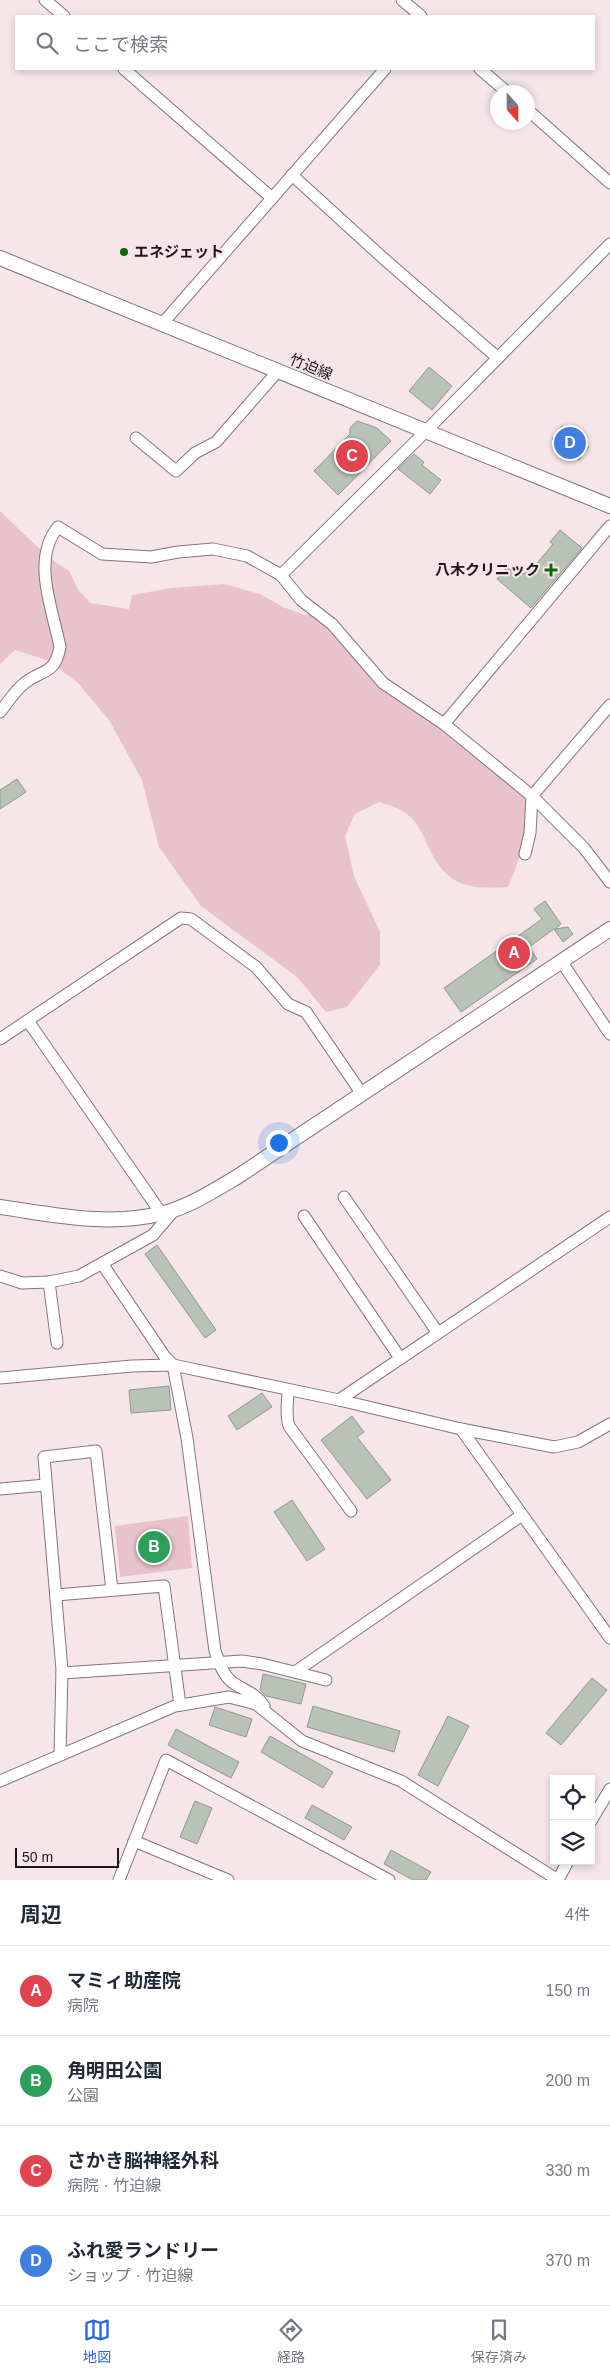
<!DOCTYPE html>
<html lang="ja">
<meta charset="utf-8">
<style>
:root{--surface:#fff;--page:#f6f6f7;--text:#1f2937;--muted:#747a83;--line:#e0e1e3;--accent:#2563eb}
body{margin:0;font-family:Arial,"Noto Sans JP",sans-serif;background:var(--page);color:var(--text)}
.controls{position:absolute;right:15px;bottom:15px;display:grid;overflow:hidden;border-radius:0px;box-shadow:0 2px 8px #0003}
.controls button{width:45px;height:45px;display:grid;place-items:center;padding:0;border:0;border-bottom:1px solid var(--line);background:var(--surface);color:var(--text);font:25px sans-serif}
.compass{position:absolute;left:490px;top:85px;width:45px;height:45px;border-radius:50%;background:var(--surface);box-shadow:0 2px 8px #0003;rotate:159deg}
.scale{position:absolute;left:15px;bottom:12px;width:104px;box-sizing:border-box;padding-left:5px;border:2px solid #1b1617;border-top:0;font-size:14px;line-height:18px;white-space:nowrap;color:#1b1617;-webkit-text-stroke:4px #f6e6e9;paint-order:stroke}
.you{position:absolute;left:278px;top:1142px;width:18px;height:18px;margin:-12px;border:4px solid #fff;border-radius:50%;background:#1a73e8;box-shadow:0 0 0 8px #1a73e833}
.badge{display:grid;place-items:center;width:32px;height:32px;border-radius:50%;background:var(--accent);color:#fff;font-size:16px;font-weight:700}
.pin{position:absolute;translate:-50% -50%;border:2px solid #fff;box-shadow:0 1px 5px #0006}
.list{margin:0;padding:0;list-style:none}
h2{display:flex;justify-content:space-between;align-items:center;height:65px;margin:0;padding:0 20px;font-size:21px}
h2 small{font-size:16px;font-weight:400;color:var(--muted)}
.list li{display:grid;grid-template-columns:32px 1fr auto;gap:15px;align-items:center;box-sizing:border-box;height:90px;padding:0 20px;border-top:1px solid var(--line)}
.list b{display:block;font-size:19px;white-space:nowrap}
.list p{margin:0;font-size:16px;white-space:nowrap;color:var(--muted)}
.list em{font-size:16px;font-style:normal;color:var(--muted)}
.icon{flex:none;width:28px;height:28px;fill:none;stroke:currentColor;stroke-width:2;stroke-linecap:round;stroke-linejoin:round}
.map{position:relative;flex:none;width:610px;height:1880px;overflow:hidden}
.search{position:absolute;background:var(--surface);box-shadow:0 2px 8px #0003;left:15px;right:15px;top:15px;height:55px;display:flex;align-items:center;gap:12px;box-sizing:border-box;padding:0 18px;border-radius:0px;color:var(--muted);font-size:19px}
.sheet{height:425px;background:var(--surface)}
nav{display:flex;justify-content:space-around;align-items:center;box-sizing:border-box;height:70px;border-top:1px solid var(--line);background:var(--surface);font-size:14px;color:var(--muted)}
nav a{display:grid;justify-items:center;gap:2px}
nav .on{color:var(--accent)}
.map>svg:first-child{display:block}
.green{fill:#e9c3cb}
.building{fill:#b9c2b7;stroke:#90998f}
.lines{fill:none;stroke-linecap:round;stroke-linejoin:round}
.minor-casing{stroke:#847678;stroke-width:13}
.tertiary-casing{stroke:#847678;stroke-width:16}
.minor{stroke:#fff;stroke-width:11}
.tertiary{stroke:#fff;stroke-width:14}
.poi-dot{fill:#10680e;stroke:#f6e6e9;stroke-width:2}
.labels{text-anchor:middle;stroke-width:4;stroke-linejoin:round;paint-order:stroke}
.poi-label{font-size:15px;font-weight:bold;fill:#1b1617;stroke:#f6e6e9;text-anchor:start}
.street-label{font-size:15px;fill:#1b1617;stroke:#f6e6e9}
</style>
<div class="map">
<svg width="610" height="1880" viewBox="0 0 610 1880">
<rect width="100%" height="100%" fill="#f6e6e9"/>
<g class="green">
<path d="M0,511L48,557L69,571L79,591L91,603L129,609L132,595L171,588L224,584L260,594L283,607L305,615L312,613L334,633L381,689L463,745L525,795C534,821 519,862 508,887C466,890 446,885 428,846C422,833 418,823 407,814C400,808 388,805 379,802L355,814L345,836L354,876L380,932V965L347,1007L326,1012L297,977L201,906L159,847L142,780L109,720L78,683L49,661L15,650L0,664Z"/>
<path d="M188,1516L192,1568L120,1577L115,1526Z"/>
</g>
<g class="building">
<path d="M429,367L452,386L432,410L409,391Z"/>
<path d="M357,421L377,428L391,441L338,495L314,471L350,434V428Z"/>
<path d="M562,426L589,447L579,460L552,439Z"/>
<path d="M414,454L424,462L422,465L441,480L430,494L398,469Z"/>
<path d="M560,530L582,548L531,608L497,579L507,567L517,575L530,572L553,544L550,542Z"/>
<path d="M17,779L26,792L0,809V790Z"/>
<path d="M545,901L561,924L555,929L568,927L573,934L563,942L554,929L529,947L537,959L461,1012L444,988L542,919L534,909Z"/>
<path d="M157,1245L216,1330L205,1338L145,1254Z"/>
<path d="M169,1386L171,1410L131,1413L129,1390Z"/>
<path d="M262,1393L272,1407L237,1430L228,1416Z"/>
<path d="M352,1416L364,1432L357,1437L391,1480L367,1499L321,1440Z"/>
<path d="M292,1500L325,1549L307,1561L274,1512Z"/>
<path d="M263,1674L306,1684L301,1704L266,1696L260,1690Z"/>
<path d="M592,1678L607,1690L561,1745L546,1733Z"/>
<path d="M313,1706L400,1731L394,1752L307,1727Z"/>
<path d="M215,1707L252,1719L246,1737L209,1725Z"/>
<path d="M448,1716L469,1726L438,1786L418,1775Z"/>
<path d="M176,1729L239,1762L231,1778L168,1745Z"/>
<path d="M270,1736L333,1772L323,1788L261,1752Z"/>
<path d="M195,1801L212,1808L197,1844L180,1837Z"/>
<path d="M312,1805L352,1827L344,1840L305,1818Z"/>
<path d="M391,1850L431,1872L426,1880H413L384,1864Z"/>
</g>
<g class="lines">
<defs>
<g id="minor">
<path d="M45,0L64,16"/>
<path d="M402,0L421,16"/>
<path d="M124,69L272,198"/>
<path d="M480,69L507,92"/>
<path d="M528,110L610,183"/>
<path d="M292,175L383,258L498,358"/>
<path d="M162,324L385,69"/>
<path d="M136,438L176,471L195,453L216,442L278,371"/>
<path d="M281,575L426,431L610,244"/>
<path d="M0,712C8,702 16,689 26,682C44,669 55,674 60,647C53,610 31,560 58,527L102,554L151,557L178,552L213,549L247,556L281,575L301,600L332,624L383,683L444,724L532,796L584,848L610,882"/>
<path d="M444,724L610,526"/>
<path d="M525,854L530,833L532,796L610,705"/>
<path d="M561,961L610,1034"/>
<path d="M28,1021L161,1213"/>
<path d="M0,1039L181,918L191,919L256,967L288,1004L306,1012L362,1094"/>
<path d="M344,1197L438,1333"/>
<path d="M304,1216L400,1358"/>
<path d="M103,1265L165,1357L173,1365L339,1400L461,1429L554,1447L578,1442L610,1424"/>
<path d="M0,1276L22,1283L49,1282L79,1276L153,1235L176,1208"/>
<path d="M49,1282L57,1343"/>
<path d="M0,1378L132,1366L173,1365L187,1438L215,1651C219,1662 223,1675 232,1682C243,1690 256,1693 264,1706"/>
<path d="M288,1390C288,1402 285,1414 289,1426L351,1511"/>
<path d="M339,1400L610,1217"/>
<path d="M461,1429L610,1638"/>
<path d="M0,1489L46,1485"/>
<path d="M56,1595L164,1586L180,1705"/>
<path d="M295,1672L522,1515"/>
<path d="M62,1673L242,1661L262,1664L326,1680"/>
<path d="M60,1755L62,1670L44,1457L96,1451L112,1590"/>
<path d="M0,1781L175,1706L229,1697L256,1704L302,1741L401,1781L558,1880"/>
<path d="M591,1821L610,1789"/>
<path d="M134,1841L228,1880"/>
<path d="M119,1880L166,1760L389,1880"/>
<path d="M558,1880L568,1861"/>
</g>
<g id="tertiary">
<path d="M0,258L610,506"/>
<path d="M0,1207C57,1215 107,1227 164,1213C190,1206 215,1190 237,1177L610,929"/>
</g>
</defs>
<use href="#minor" class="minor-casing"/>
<use href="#tertiary" class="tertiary-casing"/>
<use href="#minor" class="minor"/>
<use href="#tertiary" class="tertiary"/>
</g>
<g class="poi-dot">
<circle cx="124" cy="252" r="5"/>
<path d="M548.5 562.5h5v5h5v5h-5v5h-5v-5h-5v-5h5z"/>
</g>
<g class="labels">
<g class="poi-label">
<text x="134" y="257">エネジェット</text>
<text x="540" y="575" text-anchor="end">八木クリニック</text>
</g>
<g class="street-label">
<text transform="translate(311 367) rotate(22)" y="5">竹迫線</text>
</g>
</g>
</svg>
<div class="controls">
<button><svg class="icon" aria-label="locate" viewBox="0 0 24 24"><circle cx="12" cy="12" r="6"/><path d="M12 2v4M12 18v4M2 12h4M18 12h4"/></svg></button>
<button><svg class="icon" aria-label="layers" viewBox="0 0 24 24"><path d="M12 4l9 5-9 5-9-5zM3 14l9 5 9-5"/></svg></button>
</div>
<svg class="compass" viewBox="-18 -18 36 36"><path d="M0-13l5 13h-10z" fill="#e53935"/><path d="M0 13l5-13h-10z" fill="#747a83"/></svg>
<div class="scale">50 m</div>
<div class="you"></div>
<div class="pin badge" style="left:514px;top:953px;background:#e0444e">A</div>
<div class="pin badge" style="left:154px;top:1547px;background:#2e9e5b">B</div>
<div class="pin badge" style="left:352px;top:456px;background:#e0444e">C</div>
<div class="pin badge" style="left:570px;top:443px;background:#3f7fe0">D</div>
<div class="search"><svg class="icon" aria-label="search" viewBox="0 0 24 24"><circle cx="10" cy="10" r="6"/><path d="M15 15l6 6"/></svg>ここで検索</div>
</div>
<section class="sheet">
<h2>周辺<small>4件</small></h2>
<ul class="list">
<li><span class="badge" style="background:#e0444e">A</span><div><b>マミィ助産院</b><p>病院</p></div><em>150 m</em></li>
<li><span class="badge" style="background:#2e9e5b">B</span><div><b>角明田公園</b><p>公園</p></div><em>200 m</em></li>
<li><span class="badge" style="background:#e0444e">C</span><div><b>さかき脳神経外科</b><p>病院 · 竹迫線</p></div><em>330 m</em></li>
<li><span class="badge" style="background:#3f7fe0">D</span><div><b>ふれ愛ランドリー</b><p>ショップ · 竹迫線</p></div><em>370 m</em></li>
</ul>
</section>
<nav>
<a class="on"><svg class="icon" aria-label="map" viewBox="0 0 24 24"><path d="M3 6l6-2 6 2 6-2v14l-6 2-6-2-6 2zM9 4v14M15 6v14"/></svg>地図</a>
<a><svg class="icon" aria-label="directions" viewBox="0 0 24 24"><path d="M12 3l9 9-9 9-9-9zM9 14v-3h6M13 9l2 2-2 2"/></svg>経路</a>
<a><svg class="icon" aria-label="saved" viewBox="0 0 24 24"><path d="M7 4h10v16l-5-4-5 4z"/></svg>保存済み</a>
</nav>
